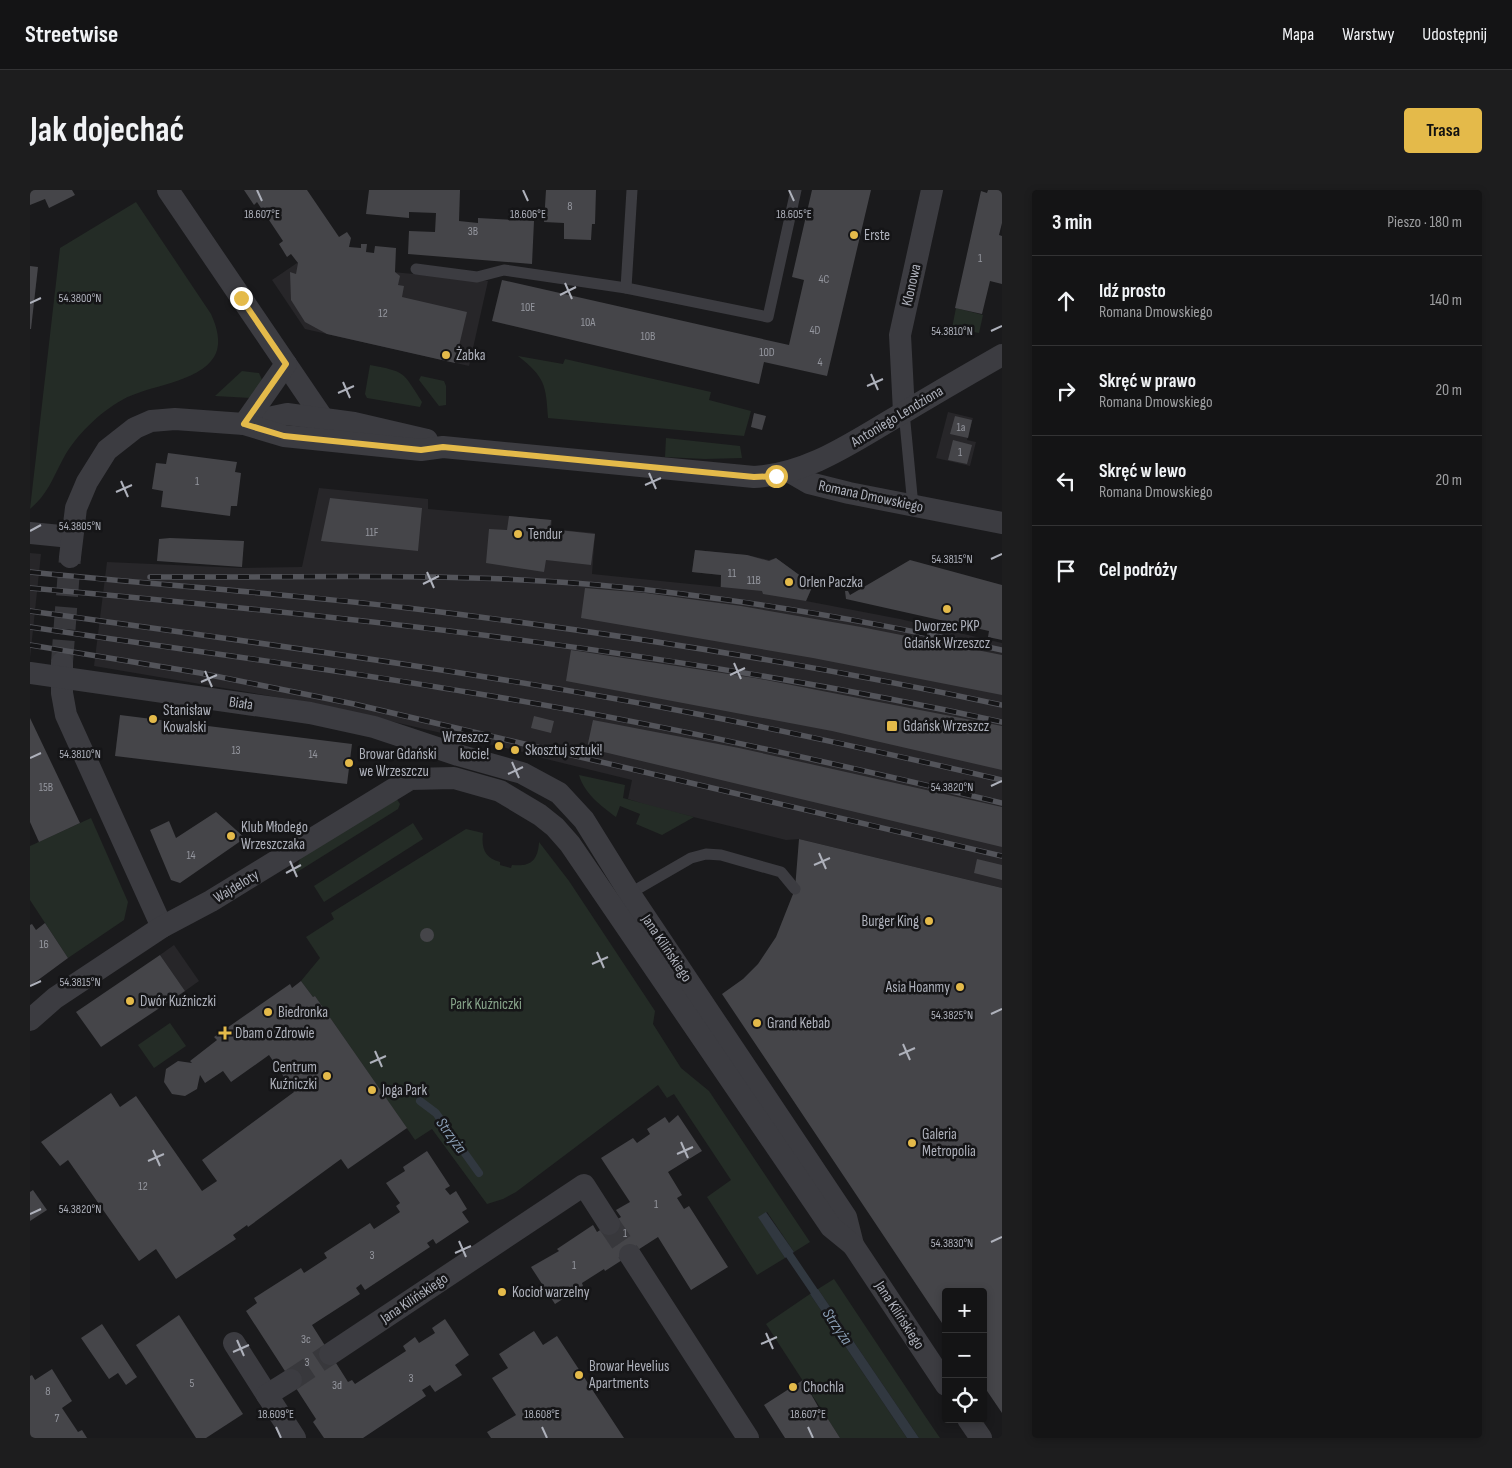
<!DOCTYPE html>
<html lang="pl">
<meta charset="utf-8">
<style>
:root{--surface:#141415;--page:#1d1d1e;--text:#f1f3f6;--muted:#9d9ea0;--line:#333334;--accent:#e4ba4a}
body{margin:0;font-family:"Sofia Sans Condensed",sans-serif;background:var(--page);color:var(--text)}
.controls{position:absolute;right:15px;bottom:15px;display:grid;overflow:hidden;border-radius:5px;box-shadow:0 2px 8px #0003}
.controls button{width:45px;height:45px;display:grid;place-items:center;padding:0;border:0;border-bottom:1px solid var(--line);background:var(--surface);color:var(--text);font:25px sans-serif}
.stop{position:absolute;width:15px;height:15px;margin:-11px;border:4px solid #e4ba4a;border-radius:50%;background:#fff}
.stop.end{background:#e4ba4a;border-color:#fff;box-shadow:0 1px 5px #0008}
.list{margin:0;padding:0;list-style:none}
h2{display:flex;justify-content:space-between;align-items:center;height:65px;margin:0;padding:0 20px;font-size:21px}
h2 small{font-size:16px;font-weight:400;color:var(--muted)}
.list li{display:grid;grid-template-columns:32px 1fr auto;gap:15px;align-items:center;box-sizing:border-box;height:90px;padding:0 20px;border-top:1px solid var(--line)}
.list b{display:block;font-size:19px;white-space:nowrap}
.list p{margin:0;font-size:16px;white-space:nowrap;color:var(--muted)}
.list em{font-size:16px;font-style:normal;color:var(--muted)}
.icon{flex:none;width:28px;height:28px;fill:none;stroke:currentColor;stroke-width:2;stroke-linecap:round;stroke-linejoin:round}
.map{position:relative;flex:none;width:972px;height:1248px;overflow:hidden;border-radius:5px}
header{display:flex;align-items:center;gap:30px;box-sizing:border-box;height:70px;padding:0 25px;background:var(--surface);border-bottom:1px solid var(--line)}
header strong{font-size:24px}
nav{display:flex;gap:28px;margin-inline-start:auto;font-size:18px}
.intro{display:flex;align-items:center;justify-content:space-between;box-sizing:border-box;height:120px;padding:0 30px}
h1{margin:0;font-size:35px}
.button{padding:12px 22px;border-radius:5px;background:var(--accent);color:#111;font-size:18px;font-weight:700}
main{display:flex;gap:30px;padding:0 30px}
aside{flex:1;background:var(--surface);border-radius:5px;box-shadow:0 2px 8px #0003}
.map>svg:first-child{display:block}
.built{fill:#272629}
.green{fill:#242c26}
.water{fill:#313840}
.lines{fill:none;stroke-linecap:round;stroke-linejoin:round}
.stream{stroke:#313840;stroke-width:8}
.building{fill:#454549}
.street-tunnel{stroke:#38383c;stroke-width:22;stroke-dasharray:22 11;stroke-linecap:butt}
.lane{stroke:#3c3c41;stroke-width:11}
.street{stroke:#3c3c41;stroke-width:22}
.rail-casing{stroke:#53545a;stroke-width:5.5}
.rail{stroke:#151517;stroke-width:4;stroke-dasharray:11;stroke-linecap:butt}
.route{stroke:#e4ba4a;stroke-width:6}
.ticks{fill:none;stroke:#aeb1bb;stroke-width:2}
.poi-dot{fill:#e4ba4a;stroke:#151517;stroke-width:2}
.labels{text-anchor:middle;stroke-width:5;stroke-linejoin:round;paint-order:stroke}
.number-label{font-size:12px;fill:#94969e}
.poi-label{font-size:15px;fill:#aeb1bb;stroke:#151517;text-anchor:start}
.street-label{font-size:15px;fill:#aeb1bb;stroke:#151517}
.park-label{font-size:15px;fill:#87a48a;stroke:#151517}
.water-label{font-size:16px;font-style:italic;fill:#889cb2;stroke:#151517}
.ticks-label{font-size:12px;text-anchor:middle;fill:#aeb1bb;stroke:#151517;stroke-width:5;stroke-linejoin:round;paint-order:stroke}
</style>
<header>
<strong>Streetwise</strong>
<nav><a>Mapa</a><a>Warstwy</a><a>Udostępnij</a></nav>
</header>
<div class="intro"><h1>Jak dojechać</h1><a class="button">Trasa</a></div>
<main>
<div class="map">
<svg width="972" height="1248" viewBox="0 0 972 1248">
<rect width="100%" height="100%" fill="#1a1a1c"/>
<g class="built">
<path d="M267,73L458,91L439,176L275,139L242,90Z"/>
<path d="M918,222L943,228L937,250L946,252L940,276L906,268Z"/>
<path d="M289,298L398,309V319L522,330L521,339L565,343L562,384L690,397L691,385L662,382L665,360L717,365L739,370L746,368L783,395L776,411L870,429L972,453V698L769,649L756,650L623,617L598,609L602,590L508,567L506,565L287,514L64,476L77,372L212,378L272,377Z"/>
<path d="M0,363L11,364L0,468Z"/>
<path d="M144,755L169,791L155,801L130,765Z"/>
</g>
<g class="green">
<path d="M106,12L181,124C187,137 192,154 184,167C168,193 118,195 92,210C69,223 46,245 33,269C23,288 17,305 0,319L30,58Z"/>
<path d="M926,118L953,125L949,143L922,138Z"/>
<path d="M488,166L533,174L535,169L681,202L679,210L721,221L714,246L518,228C516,195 515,187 488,166Z"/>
<path d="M340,175C376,182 372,181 392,212L390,217L337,208L335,204Z"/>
<path d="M212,181L229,183L233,192L221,208L185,206Z"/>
<path d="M391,186L414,191L416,196V215L409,216L389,190Z"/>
<path d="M636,248L710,256L712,268L675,269L635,267Z"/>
<path d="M549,585L595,595L593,608L664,627L632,645L606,634L610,624L590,616L586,627C571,616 554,603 549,585Z"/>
<path d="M366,608L370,614L368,619L264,684L271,667Z"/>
<path d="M61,628L98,712L94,730L38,768L0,710V656Z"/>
<path d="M383,633L393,649L294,712L284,696Z"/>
<path d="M436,639L453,643C451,658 455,668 470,672V675L481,678L482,675C500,677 508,671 509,652L539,691L625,821L623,834L651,878L679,901L780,1052L764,1062L737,1022L729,1027L755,1068L727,1085L677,1007L701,990L644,904L637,908L628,895L486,1002L473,1009L457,1014L402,939L385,950L285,806L283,807L271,791L290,768L276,747L304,729L301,723Z"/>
<path d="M140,833L156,856L124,878L108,855Z"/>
<path d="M804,1089L895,1226L910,1248H889L788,1099Z"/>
<path d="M780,1104L877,1248H810L736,1134Z"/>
</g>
<g class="water">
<path d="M736,1022L764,1062L755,1068L728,1027Z"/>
<path d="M788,1099L889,1248H877L780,1104Z"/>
</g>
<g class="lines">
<g class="stream">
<path d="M390,911L406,923L449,983"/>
<path d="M754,1057L790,1110"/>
</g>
</g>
<g class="building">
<path d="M0,0H42L45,5L19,18L15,9L0,15Z"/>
<path d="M214,0H277L309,47L317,42L321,48L319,57L331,58V54H337L336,62L344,63L345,56L366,58L365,82L370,86L368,95L374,96L372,107L437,122L425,173L297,144L275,132L261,110L260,82L266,84L268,73L261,64L257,67L249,54L253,51L227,12L224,15Z"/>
<path d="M339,0H430L429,31L448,33V28L504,31L502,74L378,64L379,41L405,42L406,23L379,22V28L336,24Z"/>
<path d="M516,0H566L565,34H562L561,50L534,49V33L514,32Z"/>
<path d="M782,0H841L797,186L734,172L729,194L462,131L472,90L759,155L774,90L762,87Z"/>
<path d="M958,0H972V33L969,45L972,46V94L960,91L952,124L925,118L951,1L957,3Z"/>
<path d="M0,76L8,77L1,139H0Z"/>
<path d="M724,223L736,226L732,240L721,237Z"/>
<path d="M925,226L942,230L938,248L920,244Z"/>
<path d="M923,250L942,255L937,274L918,270Z"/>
<path d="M138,263L207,272L205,282L211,283L207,316H201L200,326L131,317L133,301L122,299L126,273L136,274Z"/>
<path d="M300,308L392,318L388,361L291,351Z"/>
<path d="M479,326L521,330L520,339L565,344L561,375L516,370L514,382L456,373L459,339L477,340Z"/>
<path d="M140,348L214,351L212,377L127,371L129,349Z"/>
<path d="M665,360L717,365L739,371L746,368L783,395L776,411L733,404L732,401L691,397V385L662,382Z"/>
<path d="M880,370L972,395V450L958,447L959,441L816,409L815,401H818L820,405Z"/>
<path d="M555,398L615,403L711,416L831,437L972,465V505L783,468L551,428Z"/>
<path d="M541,460L725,488L972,536V580L802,541L536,491Z"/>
<path d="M90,525L322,554L317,594L85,566Z"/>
<path d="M504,526L524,531L521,543L501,538Z"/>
<path d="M0,528L50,633L9,652L0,632Z"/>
<path d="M563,530L709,558L972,617V657L557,558Z"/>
<path d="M186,622L215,648L150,693L141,690L120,640L139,631L146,648Z"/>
<path d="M769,649L972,698V1223L953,1195V1102H916V1139L692,804L713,789L728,774L746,747L765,699Z"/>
<path d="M947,669L972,675V690L944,683Z"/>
<path d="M15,733L38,768L0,796V735L2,734L6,740Z"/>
<circle cx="397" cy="745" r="7"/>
<path d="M130,765L155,801L71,857L46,822Z"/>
<path d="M271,791L283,807L285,806L377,938L318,979L311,969L218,1037L217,1035L203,1045L206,1049L146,1089L126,1059L109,1071L38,970L30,976L11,952L81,903L90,917L106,906L172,1001L187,991L172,970L264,902L239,865L201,892L193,881L175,893L170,885L167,899L155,906L142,904L134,892L136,879L148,871L162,873L160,871L187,850L184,847L260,794L262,798Z"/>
<path d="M648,925L672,961L638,982L652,1005L647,1008L654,1019L659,1016L698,1077L661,1100L628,1047L575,1081L574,1079L552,1093L553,1096L525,1114L501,1077L529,1061L527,1059L563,1035L567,1042L591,1027L586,1020L600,1012L571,968L603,948L607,953L620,944L617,939L635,927L639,933Z"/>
<path d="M397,961L420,996L415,999L420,1005L426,1001L437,1019L432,1022L439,1032L406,1054L403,1049L397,1053L400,1057L335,1100L331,1094L326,1098L330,1104L282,1135L318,1192L322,1190L325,1194L376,1161L373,1156L385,1147L389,1153L405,1143L402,1138L415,1129L439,1165L425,1175L432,1185L405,1202L400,1195L392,1200L396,1206L333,1248H294L283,1232L286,1229L216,1121L227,1113L224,1108L271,1078L274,1083L297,1068L294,1063L340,1033L344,1039L370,1022L366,1016L370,1013L356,993L375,981L373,977Z"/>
<path d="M3,1000L17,1020L0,1031V1002Z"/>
<path d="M149,1125L213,1224L176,1248H166L106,1155Z"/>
<path d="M72,1134L107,1187L96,1195L88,1183L79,1189L51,1148Z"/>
<path d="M504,1141L513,1155L527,1146L594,1248H461L457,1242L486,1225L462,1188L478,1178L469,1164Z"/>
<path d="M22,1179L42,1211L32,1218L48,1242L52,1240L57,1248H0V1186L2,1185L5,1190Z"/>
<path d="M773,1190L794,1227L796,1226L810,1248H755L734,1215Z"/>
</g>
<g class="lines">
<g class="street-tunnel">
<path d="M32,472L40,367"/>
<path d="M579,1034L600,1065"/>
<path d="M261,1190L300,1164"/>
</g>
<g class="lane">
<path d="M386,79L447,87L474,80L596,98L738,127L766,0"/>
<path d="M596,98L602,0"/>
<path d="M874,222L883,316"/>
<path d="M597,705L661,668L676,664L691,665L751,682L765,699"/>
</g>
<g class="street">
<path d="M138,0L292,227"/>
<path d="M874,222L870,145L902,0"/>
<path d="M215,233L257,224L324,233L397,250"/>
<path d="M214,234L256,174"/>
<path d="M760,282L779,293L819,303L972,333"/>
<path d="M0,343L41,347"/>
<path d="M40,367L46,318L57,292L77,260L105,238L121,231L145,229L214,234L254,246L391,260L413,257L724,287C778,284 821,253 866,227C901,206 937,185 972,165"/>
<path d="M32,473V503L36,525L132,737"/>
<path d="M0,483L280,523L344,537L428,565L492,583L529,603L554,630L600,704L816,1027L823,1055"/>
<path d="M0,830L25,808L132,737L181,711L380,589L424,588L470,601L510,625L525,637L540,654L801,1037L823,1055L916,1195"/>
<path d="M600,1065L718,1248"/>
<path d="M204,1153L237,1205"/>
<path d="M300,1164L554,995L579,1034"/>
<path d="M261,1190L237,1205L265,1248"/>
<path d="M938,1229L951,1248"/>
</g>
<defs>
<g id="rail">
<path d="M0,382C126,395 252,403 378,418C578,442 776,473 972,515"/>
<path d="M120,387C269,388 420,382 568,395C704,407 839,431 972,460"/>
<path d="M0,398C326,427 651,462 972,532"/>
<path d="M0,421C221,452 443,481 662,523C766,543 869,566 972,590"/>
<path d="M0,437C146,459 292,477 437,502C617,531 795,571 972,613"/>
<path d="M0,455L170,483L324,514L972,666"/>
</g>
</defs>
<use href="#rail" class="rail-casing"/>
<use href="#rail" class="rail"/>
</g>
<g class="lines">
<path class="route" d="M211,108L256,174L214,234L254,246L391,260L413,257L724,287L746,286"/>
</g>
<path class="ticks" d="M227,0L232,11M493,0L498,11M759,0L764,11M535,93L542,109M530,105L546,97M0,113L11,108M961,141L972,136M841,184L848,200M313,192L320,208M837,196L853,189M308,203L324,196M619,283L626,299M91,291L98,307M615,295L631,288M86,302L102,295M0,341L11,335M961,369L972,364M397,382L404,398M393,394L409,386M704,473L711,489M175,481L182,497M700,485L715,478M171,492L187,485M0,568L11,563M482,572L489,588M478,584L493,577M961,596L972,591M789,663L796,679M260,671L267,687M784,675L800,668M256,683L271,675M567,762L574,778M562,774L578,767M0,796L11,791M961,824L972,819M873,854L880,870M345,861L352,877M869,865L885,858M340,873L356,866M651,952L658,968M123,960L130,976M647,964L663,957M118,971L134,964M0,1024L11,1019M429,1051L436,1067M961,1052L972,1047M425,1063L441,1056M736,1143L743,1159M207,1150L214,1166M731,1154L747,1147M203,1162L219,1155M246,1237L251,1248M512,1237L517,1248M778,1237L783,1248"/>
<g class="poi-dot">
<circle cx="824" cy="45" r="5"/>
<circle cx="416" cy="165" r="5"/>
<circle cx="488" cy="344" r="5"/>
<circle cx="759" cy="392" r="5"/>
<circle cx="917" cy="419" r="5"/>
<circle cx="123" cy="529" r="5"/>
<rect x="856" y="530" width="12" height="12" rx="2.5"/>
<circle cx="469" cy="556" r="5"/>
<circle cx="485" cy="560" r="5"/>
<circle cx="319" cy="573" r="5"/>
<circle cx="201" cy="646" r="5"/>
<circle cx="899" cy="731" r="5"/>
<circle cx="930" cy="797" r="5"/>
<circle cx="100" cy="811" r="5"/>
<circle cx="238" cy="822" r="5"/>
<circle cx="727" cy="833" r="5"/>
<path d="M192.5 835.5h5v5h5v5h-5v5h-5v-5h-5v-5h5z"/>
<circle cx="297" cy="886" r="5"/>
<circle cx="342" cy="900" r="5"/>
<circle cx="882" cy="953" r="5"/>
<circle cx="472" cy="1102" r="5"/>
<circle cx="549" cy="1185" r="5"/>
<circle cx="763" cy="1197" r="5"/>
</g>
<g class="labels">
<g class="number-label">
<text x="540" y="20">8</text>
<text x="443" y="45">3B</text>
<text x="950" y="72">1</text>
<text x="794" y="93">4C</text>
<text x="498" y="121">10E</text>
<text x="353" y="127">12</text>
<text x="558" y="136">10A</text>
<text x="785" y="144">4D</text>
<text x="618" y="150">10B</text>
<text x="737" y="166">10D</text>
<text x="790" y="176">4</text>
<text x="931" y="241">1a</text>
<text x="930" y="266">1</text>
<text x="167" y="295">1</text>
<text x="342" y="346">11F</text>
<text x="702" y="387">11</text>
<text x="724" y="394">11B</text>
<text x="206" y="564">13</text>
<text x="283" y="568">14</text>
<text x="16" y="601">15B</text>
<text x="161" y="669">14</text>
<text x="14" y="758">16</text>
<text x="113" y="1000">12</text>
<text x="626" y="1018">1</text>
<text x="595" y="1047">1</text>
<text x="342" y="1069">3</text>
<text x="544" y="1079">1</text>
<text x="276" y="1153">3c</text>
<text x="277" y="1176">3</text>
<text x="381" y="1192">3</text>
<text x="162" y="1197">5</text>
<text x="307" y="1199">3d</text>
<text x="18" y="1205">8</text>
<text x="27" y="1232">7</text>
</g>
<g class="poi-label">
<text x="834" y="50">Erste</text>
<text x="426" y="170">Żabka</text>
<text x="498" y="349">Tendur</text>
<text x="769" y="397">Orlen Paczka</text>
<text x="917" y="441" text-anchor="middle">Dworzec PKP<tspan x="917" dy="17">Gdańsk Wrzeszcz</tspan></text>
<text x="133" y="525">Stanisław<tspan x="133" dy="17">Kowalski</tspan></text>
<text x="873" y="541">Gdańsk Wrzeszcz</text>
<text x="459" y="552" text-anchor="end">Wrzeszcz<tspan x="459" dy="17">kocie!</tspan></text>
<text x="495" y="565">Skosztuj sztuki!</text>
<text x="329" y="569">Browar Gdański<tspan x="329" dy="17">we Wrzeszczu</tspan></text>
<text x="211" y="642">Klub Młodego<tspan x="211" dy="17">Wrzeszczaka</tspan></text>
<text x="889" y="736" text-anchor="end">Burger King</text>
<text x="920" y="802" text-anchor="end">Asia Hoanmy</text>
<text x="110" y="816">Dwór Kuźniczki</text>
<text x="248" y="827">Biedronka</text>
<text x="737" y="838">Grand Kebab</text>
<text x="205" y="848">Dbam o Zdrowie</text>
<text x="287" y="882" text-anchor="end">Centrum<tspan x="287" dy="17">Kuźniczki</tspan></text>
<text x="352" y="905">Joga Park</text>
<text x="892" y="949">Galeria<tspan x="892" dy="17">Metropolia</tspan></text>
<text x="482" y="1107">Kocioł warzelny</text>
<text x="559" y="1181">Browar Hevelius<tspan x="559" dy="17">Apartments</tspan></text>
<text x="773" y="1202">Chochla</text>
</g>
<g class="street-label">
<text transform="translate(881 95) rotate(-77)" y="5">Klonowa</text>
<text transform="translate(867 226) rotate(-31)" y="5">Antoniego Lendziona</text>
<text transform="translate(841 306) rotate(12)" y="5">Romana Dmowskiego</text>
<text transform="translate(211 513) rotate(8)" y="5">Biała</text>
<text transform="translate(206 696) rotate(-31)" y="5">Wajdeloty</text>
<text transform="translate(637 758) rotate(56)" y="5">Jana Kilińskiego</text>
<text transform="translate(384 1108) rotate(-34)" y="5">Jana Kilińskiego</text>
<text transform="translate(870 1125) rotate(57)" y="5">Jana Kilińskiego</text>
</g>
<g class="park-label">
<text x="456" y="819">Park Kuźniczki</text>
</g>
<g class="water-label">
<text transform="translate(422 945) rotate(54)" y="6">Strzyża</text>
<text transform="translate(808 1136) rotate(56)" y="6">Strzyża</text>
</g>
</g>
<g class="ticks-label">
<text x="232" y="28">18.607°E</text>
<text x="498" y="28">18.606°E</text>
<text x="764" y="28">18.605°E</text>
<text x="50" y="112">54.3800°N</text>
<text x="922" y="145">54.3810°N</text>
<text x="50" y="340">54.3805°N</text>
<text x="922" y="373">54.3815°N</text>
<text x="50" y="568">54.3810°N</text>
<text x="922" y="601">54.3820°N</text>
<text x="50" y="796">54.3815°N</text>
<text x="922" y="829">54.3825°N</text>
<text x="50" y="1023">54.3820°N</text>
<text x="922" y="1057">54.3830°N</text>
<text x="246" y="1228">18.609°E</text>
<text x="512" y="1228">18.608°E</text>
<text x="778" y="1228">18.607°E</text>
</g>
</svg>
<div class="controls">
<button>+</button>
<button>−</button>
<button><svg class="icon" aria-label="locate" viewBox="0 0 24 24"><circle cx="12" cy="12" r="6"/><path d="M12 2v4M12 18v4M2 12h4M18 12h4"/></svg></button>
</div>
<div class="stop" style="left:746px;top:286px"></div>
<div class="stop end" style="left:211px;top:108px"></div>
</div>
<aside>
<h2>3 min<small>Pieszo · 180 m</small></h2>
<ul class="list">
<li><svg class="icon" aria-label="ahead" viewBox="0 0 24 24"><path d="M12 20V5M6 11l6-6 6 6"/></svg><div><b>Idź prosto</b><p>Romana Dmowskiego</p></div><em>140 m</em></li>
<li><svg class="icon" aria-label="right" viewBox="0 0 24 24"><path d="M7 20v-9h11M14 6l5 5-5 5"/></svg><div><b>Skręć w prawo</b><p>Romana Dmowskiego</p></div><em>20 m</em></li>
<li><svg class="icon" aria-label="left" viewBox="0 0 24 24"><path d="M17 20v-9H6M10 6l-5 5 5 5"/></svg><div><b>Skręć w lewo</b><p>Romana Dmowskiego</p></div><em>20 m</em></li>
<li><svg class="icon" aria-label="arrive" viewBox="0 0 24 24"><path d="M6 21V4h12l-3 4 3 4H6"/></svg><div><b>Cel podróży</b></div></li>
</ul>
</aside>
</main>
